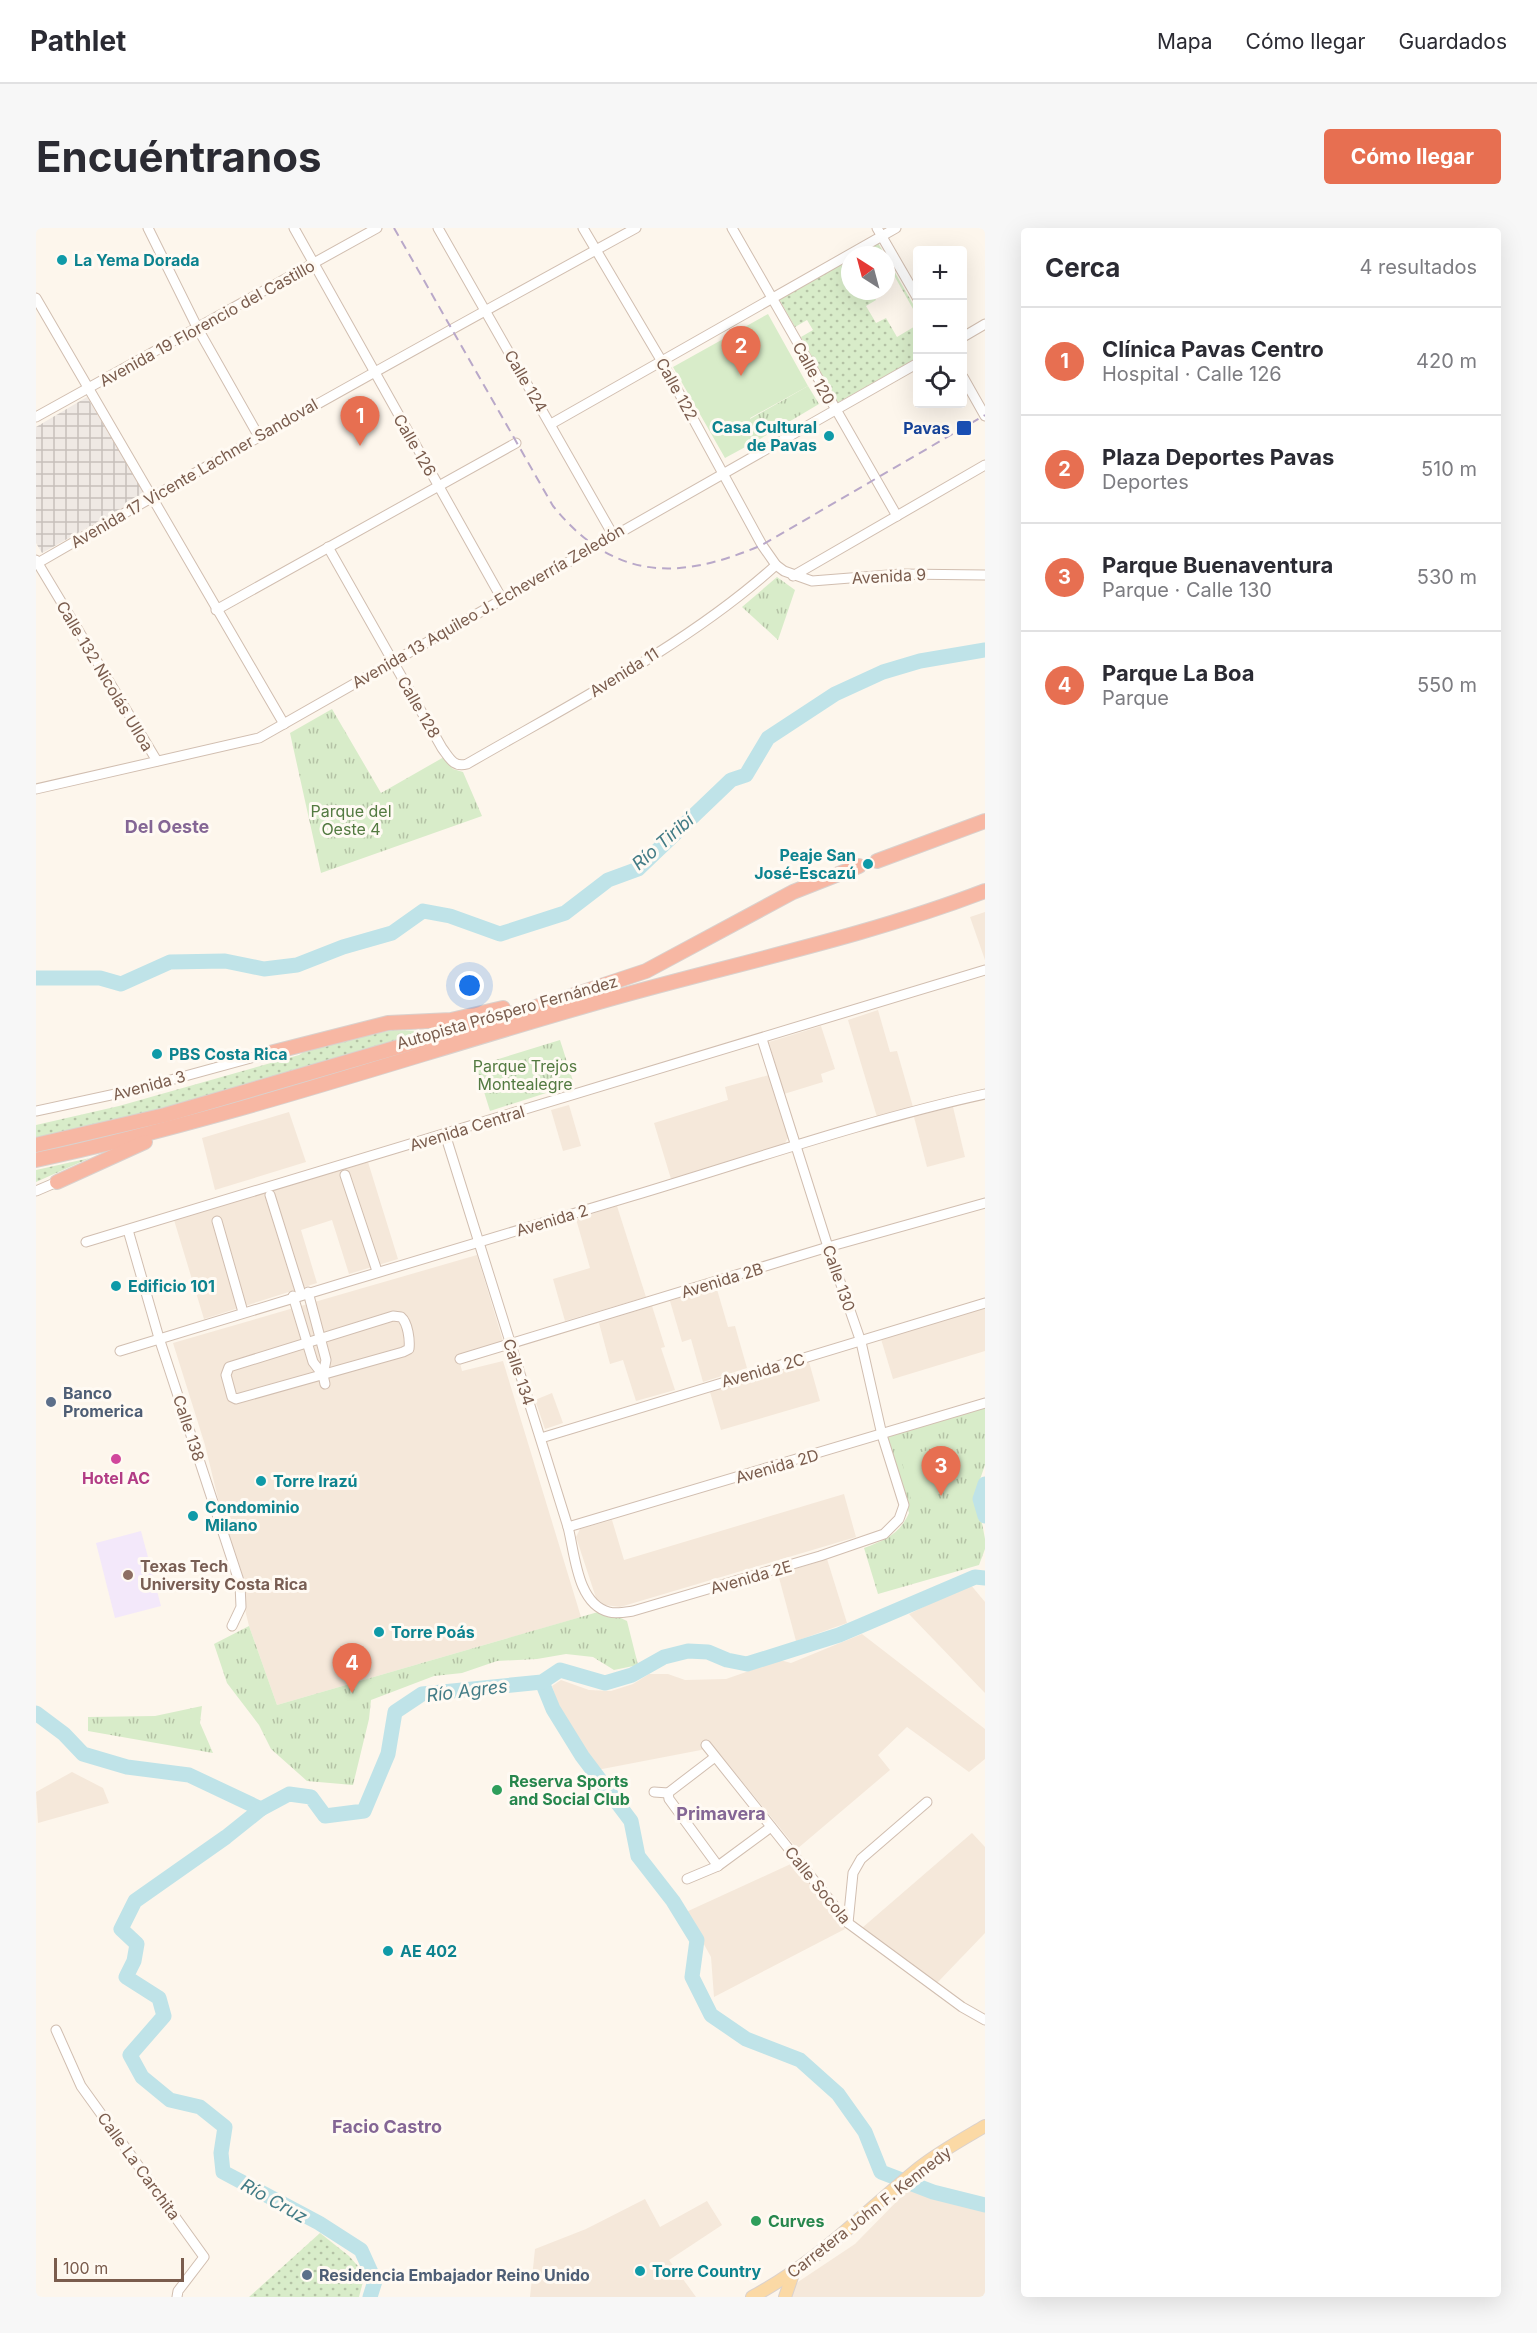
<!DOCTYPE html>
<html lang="es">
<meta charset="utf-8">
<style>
:root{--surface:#fff;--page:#f7f7f7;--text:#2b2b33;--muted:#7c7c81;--line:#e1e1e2;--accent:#e76f51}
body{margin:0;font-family:Inter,sans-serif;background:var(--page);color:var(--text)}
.controls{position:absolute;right:18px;top:18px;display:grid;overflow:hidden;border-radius:6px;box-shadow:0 6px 24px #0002}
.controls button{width:54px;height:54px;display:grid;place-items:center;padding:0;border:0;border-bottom:2px solid var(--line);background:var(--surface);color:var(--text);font:30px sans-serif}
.compass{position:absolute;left:805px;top:18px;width:54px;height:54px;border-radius:50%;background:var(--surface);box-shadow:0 6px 24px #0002;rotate:324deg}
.scale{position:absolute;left:18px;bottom:15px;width:130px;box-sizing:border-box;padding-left:6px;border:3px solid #7a5c4d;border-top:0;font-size:16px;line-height:21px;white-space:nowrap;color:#7a5c4d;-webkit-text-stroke:4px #fffaf3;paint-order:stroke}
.you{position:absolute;left:434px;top:758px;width:21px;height:21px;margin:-15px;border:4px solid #fff;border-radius:50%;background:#1a73e8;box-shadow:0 0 0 9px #1a73e833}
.badge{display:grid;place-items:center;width:39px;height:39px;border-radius:50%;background:var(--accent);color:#fff;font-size:20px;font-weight:700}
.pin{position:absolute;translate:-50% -50px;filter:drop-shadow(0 2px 3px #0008)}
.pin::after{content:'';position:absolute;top:32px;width:21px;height:18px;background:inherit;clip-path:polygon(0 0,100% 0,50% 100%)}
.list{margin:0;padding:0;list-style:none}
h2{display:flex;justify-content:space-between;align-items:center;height:78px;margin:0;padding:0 24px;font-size:26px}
h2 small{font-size:20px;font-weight:400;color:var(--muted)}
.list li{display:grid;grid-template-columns:39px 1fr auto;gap:18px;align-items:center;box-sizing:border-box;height:108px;padding:0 24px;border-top:2px solid var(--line)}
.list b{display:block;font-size:22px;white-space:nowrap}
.list p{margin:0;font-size:20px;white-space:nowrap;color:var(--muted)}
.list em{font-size:20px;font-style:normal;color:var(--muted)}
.icon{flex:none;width:33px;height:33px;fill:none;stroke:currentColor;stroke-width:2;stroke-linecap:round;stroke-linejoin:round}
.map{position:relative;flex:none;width:949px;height:2069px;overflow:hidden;border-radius:6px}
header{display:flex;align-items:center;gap:36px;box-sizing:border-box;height:84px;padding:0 30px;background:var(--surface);border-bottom:2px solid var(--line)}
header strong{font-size:28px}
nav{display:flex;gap:33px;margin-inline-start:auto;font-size:21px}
.intro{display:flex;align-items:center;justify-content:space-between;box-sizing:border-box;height:144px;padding:0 36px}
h1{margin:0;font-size:42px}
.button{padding:15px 27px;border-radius:6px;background:var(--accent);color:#fff;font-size:21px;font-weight:700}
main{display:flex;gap:36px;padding:0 36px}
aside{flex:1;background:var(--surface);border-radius:6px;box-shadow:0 6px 24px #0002}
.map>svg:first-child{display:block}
.residential{fill:#f5e8da}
.industrial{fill:url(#industrial-grid)}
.education{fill:#f3e8fa}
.grass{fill:url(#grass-dots)}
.park{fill:url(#park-tufts)}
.pitch{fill:#d8ecc9}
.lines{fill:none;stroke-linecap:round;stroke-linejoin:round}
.river{stroke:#bfe3e8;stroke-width:15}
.minor-casing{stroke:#d1beb0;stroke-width:11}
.major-casing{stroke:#dad1cd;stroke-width:14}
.highway-casing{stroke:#dad1cd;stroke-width:16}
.minor{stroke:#fff;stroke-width:9}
.major{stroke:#fbd9a5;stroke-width:12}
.highway{stroke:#f7b7a3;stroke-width:14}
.rail{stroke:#b9a8c9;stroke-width:2;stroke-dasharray:9 6;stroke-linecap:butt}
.culture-dot{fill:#0f9aa8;stroke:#fffaf3;stroke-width:2}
.transit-dot{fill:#1a4fb4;stroke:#fffaf3;stroke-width:2}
.service-dot{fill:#5c6f8a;stroke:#fffaf3;stroke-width:2}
.hotel-dot{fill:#d1479c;stroke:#fffaf3;stroke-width:2}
.education-dot{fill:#8d6e63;stroke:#fffaf3;stroke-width:2}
.leisure-dot{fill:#2e9e5b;stroke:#fffaf3;stroke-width:2}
.labels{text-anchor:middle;stroke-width:6;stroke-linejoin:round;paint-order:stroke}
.culture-label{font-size:16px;font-weight:bold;fill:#0d838f;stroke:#fffaf3;text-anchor:start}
.street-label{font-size:16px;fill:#7a5c4d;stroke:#fffaf3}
.transit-label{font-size:16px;font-weight:bold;fill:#164399;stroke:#fffaf3;text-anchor:end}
.park-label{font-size:16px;fill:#537a41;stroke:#fffaf3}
.service-label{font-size:16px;font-weight:bold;fill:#4e5e75;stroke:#fffaf3;text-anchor:start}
.hotel-label{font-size:16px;font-weight:bold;fill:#b23c85;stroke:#fffaf3}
.education-label{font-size:16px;font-weight:bold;fill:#785e54;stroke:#fffaf3;text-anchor:start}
.leisure-label{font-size:16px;font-weight:bold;fill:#27864d;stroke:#fffaf3;text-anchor:start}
.neighbourhood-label{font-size:18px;font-weight:bold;fill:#846695;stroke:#fffaf3}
.water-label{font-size:18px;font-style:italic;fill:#437c86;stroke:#fffaf3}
</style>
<header>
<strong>Pathlet</strong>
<nav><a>Mapa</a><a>Cómo llegar</a><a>Guardados</a></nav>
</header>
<div class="intro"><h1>Encuéntranos</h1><a class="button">Cómo llegar</a></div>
<main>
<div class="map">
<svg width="949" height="2069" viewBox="0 0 949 2069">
<defs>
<pattern id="industrial-grid" width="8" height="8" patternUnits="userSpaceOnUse" patternTransform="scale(1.5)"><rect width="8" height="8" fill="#efe9e4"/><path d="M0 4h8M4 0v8" fill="none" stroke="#c7c0bb"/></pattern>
<pattern id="grass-dots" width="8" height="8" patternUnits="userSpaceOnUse" patternTransform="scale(1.5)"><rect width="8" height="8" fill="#d8ecc9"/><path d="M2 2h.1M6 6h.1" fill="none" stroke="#b4c2a5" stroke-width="1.8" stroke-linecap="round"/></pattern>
<pattern id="park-tufts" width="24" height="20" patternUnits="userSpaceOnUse" patternTransform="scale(1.5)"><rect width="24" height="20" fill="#d8ecc9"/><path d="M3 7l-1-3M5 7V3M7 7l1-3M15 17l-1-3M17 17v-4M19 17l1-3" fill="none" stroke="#b4c2a5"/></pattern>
</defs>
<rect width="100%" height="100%" fill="#fdf6ec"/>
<g class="residential">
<path d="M949,684V732L934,689Z"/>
<path d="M842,782L854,824L861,823L877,879L841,889L812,792Z"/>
<path d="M785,798L799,841L785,846L787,854L748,866L733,814Z"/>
<path d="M733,847L752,910L747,918L635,951L618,895L692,872L689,859Z"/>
<path d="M533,877L545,918L527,923L515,882Z"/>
<path d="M917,879L929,929L891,939L878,889Z"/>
<path d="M253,884L270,934L179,962L166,910Z"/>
<path d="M332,934L362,1031L313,1046L296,992L265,1002L281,1055L168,1091L138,992Z"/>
<path d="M581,978L610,1069L529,1093L517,1051L554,1040L540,991Z"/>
<path d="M441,1027L467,1113L422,1127L426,1143L467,1133L545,1389L241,1477L213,1398L169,1217L137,1115Z"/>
<path d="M680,1058L692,1099L699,1098L711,1140L667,1154L655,1111L646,1114L634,1073Z"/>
<path d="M616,1078L629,1119L625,1120L639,1162L600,1173L587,1132L574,1136L563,1095Z"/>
<path d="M949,1079V1123L857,1151L845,1111Z"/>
<path d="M773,1134L784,1173L685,1202L674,1164Z"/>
<path d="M516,1165L527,1195L509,1201L499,1172Z"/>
<path d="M808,1266L820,1309L584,1379L569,1377L560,1370L540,1309L544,1301L576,1292L588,1332Z"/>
<path d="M791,1331L811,1395L760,1413L742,1346Z"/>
<path d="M934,1356L949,1374V1465L873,1386Z"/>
<path d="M826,1406L949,1501V1531L933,1544L871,1499L842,1527L854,1542L761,1621L675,1515L665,1522L561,1542L523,1479L516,1458L525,1452L553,1462L575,1463L597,1456L613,1446H632L649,1452L690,1451L744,1432L755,1435Z"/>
<path d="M36,1544L67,1560L73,1575L2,1595L0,1564Z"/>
<path d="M936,1605L949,1619V1705L900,1756L826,1700Z"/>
<path d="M759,1634L809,1701L678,1769L675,1729L650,1684Z"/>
<path d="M874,1960L920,1976L949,1982V2069H754L755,2062L762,2054L819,2016Z"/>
<path d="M609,1971L624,1999L671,1973L686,1997L633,2032L660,2069H494L499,2021L550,2001Z"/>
</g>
<path class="industrial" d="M51,169L110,267L6,325L0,315V199Z"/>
<path class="education" d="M105,1303L125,1378L79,1390L60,1315Z"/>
<g class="grass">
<path d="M842,15L849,27H822Z"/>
<path d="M850,29L881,83V88L850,33Z"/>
<path d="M814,31V63H835L840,72L830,78L840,95L850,90L861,109L881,97V130L801,175L765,109L777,102L771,92L759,99L743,71Z"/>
<path d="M357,802L384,803L372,811L86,894L0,914V897L83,878L263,827L274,820Z"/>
<path d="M54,930L0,954V942Z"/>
<path d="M284,2005L313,2028L329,2046L323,2069H213Z"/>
</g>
<g class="park">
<path d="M772,158L783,176L724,211L714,191Z"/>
<path d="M741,349L759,362L742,412L706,379Z"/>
<path d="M296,481L345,565L408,529L417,541L427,544L446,588L285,645L254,505Z"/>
<path d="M524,812L538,856L454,883L440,838Z"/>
<path d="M949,1180V1237L940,1263L949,1311V1321L943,1337L842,1366L828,1320C849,1312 863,1307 873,1285L852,1209Z"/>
<path d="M562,1384L574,1385L591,1393L602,1437L578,1442L557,1429L530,1426L501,1431L461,1433L426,1445L398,1448L335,1472L333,1491L317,1557L271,1553L235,1521L223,1497L191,1455L178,1416L213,1398L241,1477Z"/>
<path d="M166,1478L164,1495L177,1525L52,1503V1489L119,1488Z"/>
</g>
<g class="pitch">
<path d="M732,86L772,158L714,190L724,211L689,230L637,139Z"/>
<path d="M893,1222L905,1265L875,1272L865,1229Z"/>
</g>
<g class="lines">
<g class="river">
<path d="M0,750H64L85,756L134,734L189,733L228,741L261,737L307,719L356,705L387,683L414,688L464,706L529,685L572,652L602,641L695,552L710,547L732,510L799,466L847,444L884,433L949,422"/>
<path d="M949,1256L944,1271L949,1288"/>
<path d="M506,1454L517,1481L546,1528L595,1593L602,1628L637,1673L661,1712L656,1749L675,1787L710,1811L764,1832L802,1866L829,1904L845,1944L897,1964L949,1977"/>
<path d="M0,1485L28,1506L47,1526L91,1539L153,1547L225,1581L253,1566L275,1569L289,1588L328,1583L352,1526L359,1484L386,1466L506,1454L524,1442L569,1455L596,1447L628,1429L652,1423L672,1424L691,1432L711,1436L803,1407L939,1349L949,1350"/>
<path d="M225,1581L190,1609L99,1673L85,1701L101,1716L98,1733L90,1749L123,1770L128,1788L94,1827L106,1849L134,1872L164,1879L189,1899L185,1925L187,1944L283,1995L325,2022L339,2053L334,2069"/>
</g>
<defs>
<g id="minor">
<path d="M112,0L162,101L222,207"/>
<path d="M258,0L466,371"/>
<path d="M402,0L577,307"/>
<path d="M547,0L625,132L726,317L740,337L748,343L776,353L865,346L949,347"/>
<path d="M696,0L861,288"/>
<path d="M841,0L882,71"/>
<path d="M0,70L248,496"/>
<path d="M927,109L949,96"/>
<path d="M927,149L949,188"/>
<path d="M0,189L341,0"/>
<path d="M515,196L860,0"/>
<path d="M292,319L406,520C413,529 417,540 431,536C533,477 653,416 740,337"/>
<path d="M0,332L121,533"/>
<path d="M0,336C199,221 399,110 600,0"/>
<path d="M757,348L949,237"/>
<path d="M180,382L480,215"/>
<path d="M0,561L223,510L882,135"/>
<path d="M0,883L98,862L226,827"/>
<path d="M409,906L532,1299C539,1326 541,1376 573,1384C580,1386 590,1384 597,1383L784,1328L848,1306L863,1291L868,1277L846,1207L825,1114L792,1019L726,811"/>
<path d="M309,947L341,1043"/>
<path d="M0,963L21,954"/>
<path d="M234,967L265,1066"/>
<path d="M181,993L207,1084"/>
<path d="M92,1002L123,1110L204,1356L205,1379L196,1398"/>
<path d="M50,1014L949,742"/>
<path d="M272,1064L290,1132L287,1147"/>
<path d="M257,1068L277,1134L287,1147L289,1156"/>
<path d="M357,1088L365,1089C372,1095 374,1112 373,1121L367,1124L200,1171L196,1169L190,1147L193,1139Z"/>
<path d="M84,1123C254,1070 426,1020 596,968C713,933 830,892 949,866"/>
<path d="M424,1131L792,1019L949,975"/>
<path d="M505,1210L949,1075"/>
<path d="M532,1299L949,1175"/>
<path d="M670,1517L812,1695L926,1779L949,1792"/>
<path d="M679,1529L632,1565L633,1571L682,1638L735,1599"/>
<path d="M618,1564L632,1565"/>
<path d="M651,1651L682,1638"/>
<path d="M812,1695L817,1645L825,1631L891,1574"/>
<path d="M20,1802L45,1858L168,2029L142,2063L141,2069"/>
</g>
<g id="major">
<path d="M716,2069C784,2032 825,1987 883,1940C903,1924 927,1911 949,1898"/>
<path d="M749,2069L757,2046"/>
</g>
<g id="highway">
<path d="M841,633L949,593"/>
<path d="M226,827L352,795L415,792L467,780"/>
<path d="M0,917L129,887L520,773L610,743L757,664L823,638"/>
<path d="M0,932C196,890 385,824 577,770C701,735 829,709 949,663"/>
<path d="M21,954L109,914"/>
</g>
</defs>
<use href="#minor" class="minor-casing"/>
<use href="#major" class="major-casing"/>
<use href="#highway" class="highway-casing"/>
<use href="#minor" class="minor"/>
<use href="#major" class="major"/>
<use href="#highway" class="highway"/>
<path class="rail" d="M358,0L517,278C578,353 642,353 726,317L949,187"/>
</g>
<g class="culture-dot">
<circle cx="26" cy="32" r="6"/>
<circle cx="793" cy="208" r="6"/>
<circle cx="832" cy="636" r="6"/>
<circle cx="121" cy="826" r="6"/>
<circle cx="80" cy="1058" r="6"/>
<circle cx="225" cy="1253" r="6"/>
<circle cx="157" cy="1288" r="6"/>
<circle cx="343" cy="1404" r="6"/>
<circle cx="352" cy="1723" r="6"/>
<circle cx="604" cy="2043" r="6"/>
</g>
<rect class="transit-dot" x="920" y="192" width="16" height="16" rx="3"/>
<g class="service-dot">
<circle cx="15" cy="1174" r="6"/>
<circle cx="271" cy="2047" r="6"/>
</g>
<circle class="hotel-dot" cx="80" cy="1231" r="6"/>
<circle class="education-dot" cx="92" cy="1347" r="6"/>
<g class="leisure-dot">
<circle cx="461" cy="1562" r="6"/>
<circle cx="720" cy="1993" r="6"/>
</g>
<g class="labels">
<g class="culture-label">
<text x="38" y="38">La Yema Dorada</text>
<text x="781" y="205" text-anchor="end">Casa Cultural<tspan x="781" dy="18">de Pavas</tspan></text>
<text x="820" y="633" text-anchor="end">Peaje San<tspan x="820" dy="18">José-Escazú</tspan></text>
<text x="133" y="832">PBS Costa Rica</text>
<text x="92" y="1064">Edificio 101</text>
<text x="237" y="1259">Torre Irazú</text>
<text x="169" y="1285">Condominio<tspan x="169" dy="18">Milano</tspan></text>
<text x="355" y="1410">Torre Poás</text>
<text x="364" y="1729">AE 402</text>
<text x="616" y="2049">Torre Country</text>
</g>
<g class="street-label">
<text transform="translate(171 95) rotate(-29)" y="6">Avenida 19 Florencio del Castillo</text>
<text transform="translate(778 145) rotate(61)" y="6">Calle 120</text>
<text transform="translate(490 153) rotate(60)" y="6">Calle 124</text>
<text transform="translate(641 161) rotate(61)" y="6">Calle 122</text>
<text transform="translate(379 217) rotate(60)" y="6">Calle 126</text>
<text transform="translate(158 245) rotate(-30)" y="6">Avenida 17 Vicente Lachner Sandoval</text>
<text transform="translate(853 348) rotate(-3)" y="6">Avenida 9</text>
<text transform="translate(452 378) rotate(-30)" y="6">Avenida 13 Aquileo J. Echeverría Zeledón</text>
<text transform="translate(588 444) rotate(-32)" y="6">Avenida 11</text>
<text transform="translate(69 448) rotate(59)" y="6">Calle 132 Nicolás Ulloa</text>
<text transform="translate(383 479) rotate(60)" y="6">Calle 128</text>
<text transform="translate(471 784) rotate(-16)" y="6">Autopista Próspero Fernández</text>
<text transform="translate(113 857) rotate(-15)" y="6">Avenida 3</text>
<text transform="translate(431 900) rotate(-17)" y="6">Avenida Central</text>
<text transform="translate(516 992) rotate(-17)" y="6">Avenida 2</text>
<text transform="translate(803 1050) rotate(71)" y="6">Calle 130</text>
<text transform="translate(686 1052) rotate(-17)" y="6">Avenida 2B</text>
<text transform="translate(727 1142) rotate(-16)" y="6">Avenida 2C</text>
<text transform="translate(483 1144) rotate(72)" y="6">Calle 134</text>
<text transform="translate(153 1200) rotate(72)" y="6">Calle 138</text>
<text transform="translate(741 1238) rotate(-16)" y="6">Avenida 2D</text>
<text transform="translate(715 1349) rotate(-16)" y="6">Avenida 2E</text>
<text transform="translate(782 1657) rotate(51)" y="6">Calle Socola</text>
<text transform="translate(103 1938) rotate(54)" y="6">Calle La Carchita</text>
<text transform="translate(833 1984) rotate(-38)" y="6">Carretera John F. Kennedy</text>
</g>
<g class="transit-label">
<text x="914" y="206">Pavas</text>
</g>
<g class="park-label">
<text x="315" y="589">Parque del<tspan x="315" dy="18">Oeste 4</tspan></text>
<text x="489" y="844">Parque Trejos<tspan x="489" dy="18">Montealegre</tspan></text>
</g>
<g class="service-label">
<text x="27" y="1171">Banco<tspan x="27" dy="18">Promerica</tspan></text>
<text x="283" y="2053">Residencia Embajador Reino Unido</text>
</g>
<g class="hotel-label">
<text x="80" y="1256">Hotel AC</text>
</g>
<g class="education-label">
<text x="104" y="1344">Texas Tech<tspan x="104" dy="18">University Costa Rica</tspan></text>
</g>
<g class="leisure-label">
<text x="473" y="1559">Reserva Sports<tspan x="473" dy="18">and Social Club</tspan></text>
<text x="732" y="1999">Curves</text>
</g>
<g class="neighbourhood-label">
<text x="131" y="605">Del Oeste</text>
<text x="685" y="1592">Primavera</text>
<text x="351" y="1905">Facio Castro</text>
</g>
<g class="water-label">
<text transform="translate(627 614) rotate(-41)" y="6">Río Tiribí</text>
<text transform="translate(431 1463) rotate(-7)" y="6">Río Agres</text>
<text transform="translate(238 1973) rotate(29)" y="6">Río Cruz</text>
</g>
</g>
</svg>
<div class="controls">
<button>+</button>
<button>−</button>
<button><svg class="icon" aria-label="locate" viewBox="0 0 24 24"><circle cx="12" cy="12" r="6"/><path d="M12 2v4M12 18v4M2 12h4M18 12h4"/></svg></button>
</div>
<svg class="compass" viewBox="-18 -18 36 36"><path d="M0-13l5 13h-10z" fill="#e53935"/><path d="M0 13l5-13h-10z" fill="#7c7c81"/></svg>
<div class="scale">100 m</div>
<div class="you"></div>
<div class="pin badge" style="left:324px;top:218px">1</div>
<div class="pin badge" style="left:705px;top:148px">2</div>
<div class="pin badge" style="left:905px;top:1268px">3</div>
<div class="pin badge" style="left:316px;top:1465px">4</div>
</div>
<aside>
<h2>Cerca<small>4 resultados</small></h2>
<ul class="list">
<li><span class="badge">1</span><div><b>Clínica Pavas Centro</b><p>Hospital · Calle 126</p></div><em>420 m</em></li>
<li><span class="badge">2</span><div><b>Plaza Deportes Pavas</b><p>Deportes</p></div><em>510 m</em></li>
<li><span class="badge">3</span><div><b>Parque Buenaventura</b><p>Parque · Calle 130</p></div><em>530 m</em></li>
<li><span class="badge">4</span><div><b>Parque La Boa</b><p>Parque</p></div><em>550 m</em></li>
</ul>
</aside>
</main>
